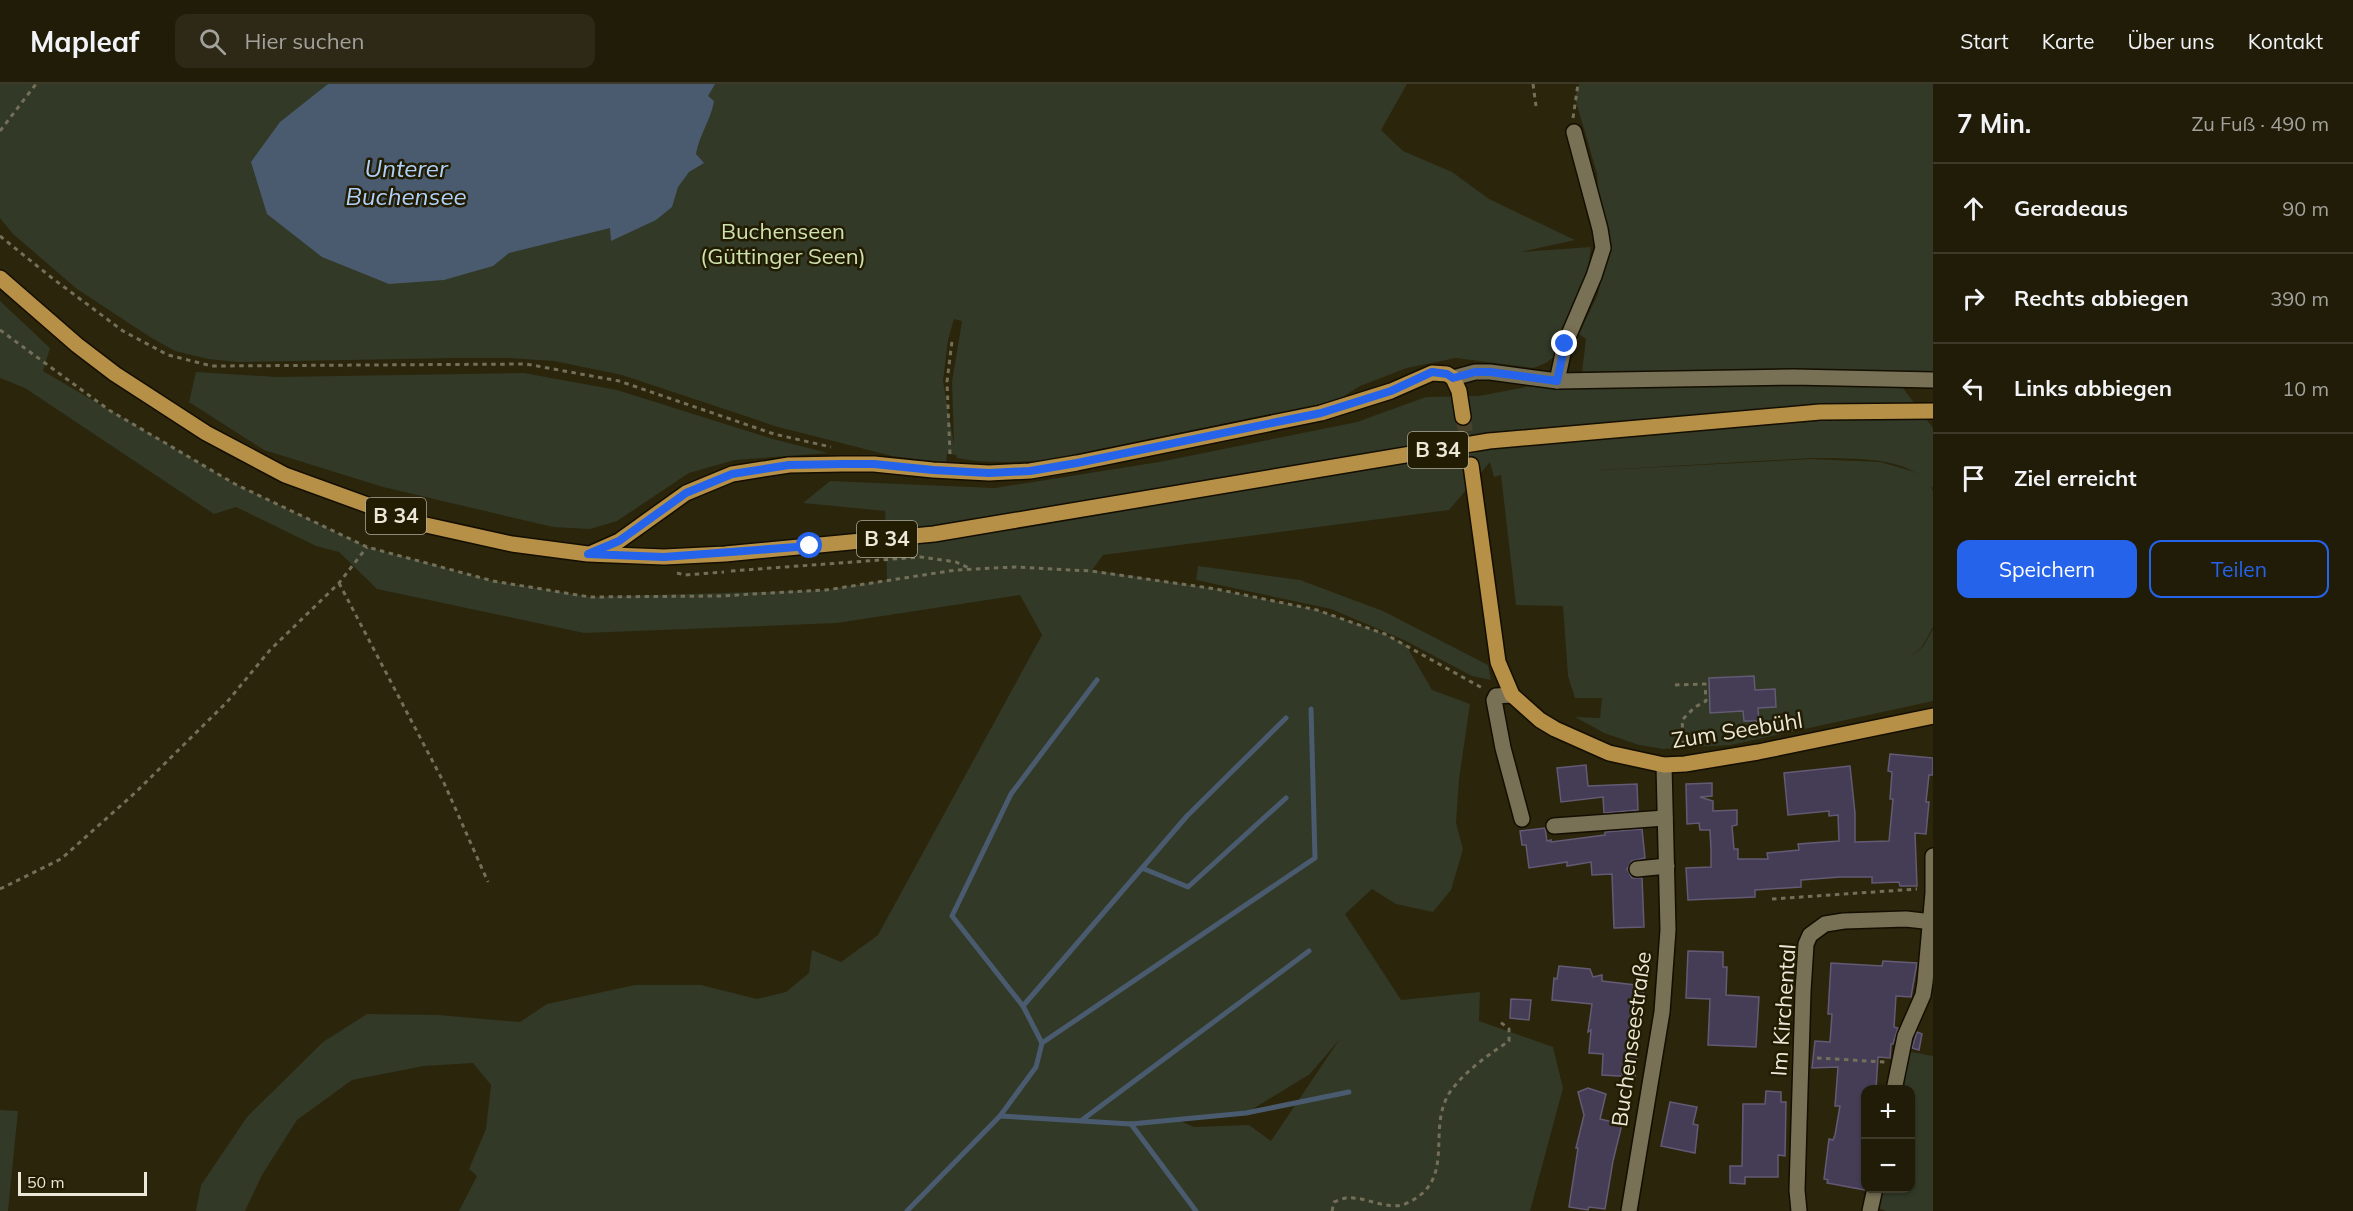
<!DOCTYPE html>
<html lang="de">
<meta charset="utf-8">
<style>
:root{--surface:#201c08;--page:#2d2916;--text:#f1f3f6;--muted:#a2a19c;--line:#3d3a29;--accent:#2563eb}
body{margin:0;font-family:Mulish,sans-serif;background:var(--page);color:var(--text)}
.controls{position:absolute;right:18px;bottom:18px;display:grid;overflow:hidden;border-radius:12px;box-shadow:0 2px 4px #0004}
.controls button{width:54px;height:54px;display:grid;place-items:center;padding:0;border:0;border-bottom:2px solid var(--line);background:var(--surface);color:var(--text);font:30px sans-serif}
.scale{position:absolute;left:18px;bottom:15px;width:129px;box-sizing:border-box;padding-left:6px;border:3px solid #ebe8d8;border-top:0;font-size:16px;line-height:21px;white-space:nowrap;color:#ebe8d8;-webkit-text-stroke:4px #221c02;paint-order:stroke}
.stop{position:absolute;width:18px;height:18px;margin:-14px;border:4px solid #2563eb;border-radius:50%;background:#fff}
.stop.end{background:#2563eb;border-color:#fff;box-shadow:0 2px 6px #0008}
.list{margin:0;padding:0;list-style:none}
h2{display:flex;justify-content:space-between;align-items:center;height:78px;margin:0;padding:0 24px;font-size:26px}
h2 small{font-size:20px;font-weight:400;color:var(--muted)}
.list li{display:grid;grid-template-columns:39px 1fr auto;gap:18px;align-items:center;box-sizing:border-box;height:90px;padding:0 24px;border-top:2px solid var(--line)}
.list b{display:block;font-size:22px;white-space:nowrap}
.list em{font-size:20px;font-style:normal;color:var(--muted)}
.actions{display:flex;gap:12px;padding:18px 24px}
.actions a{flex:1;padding:14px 0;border:2px solid var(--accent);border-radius:12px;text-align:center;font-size:21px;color:var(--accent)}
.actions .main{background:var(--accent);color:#fff}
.icon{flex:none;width:33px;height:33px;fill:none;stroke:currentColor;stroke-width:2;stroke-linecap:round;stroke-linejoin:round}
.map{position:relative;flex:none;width:1933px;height:1127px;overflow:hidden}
header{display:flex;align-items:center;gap:36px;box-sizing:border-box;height:84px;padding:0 30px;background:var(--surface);border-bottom:2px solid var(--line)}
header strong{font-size:28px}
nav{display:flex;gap:33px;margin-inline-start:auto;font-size:21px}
.search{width:420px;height:54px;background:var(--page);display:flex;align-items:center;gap:15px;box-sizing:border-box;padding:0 21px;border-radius:12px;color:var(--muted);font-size:22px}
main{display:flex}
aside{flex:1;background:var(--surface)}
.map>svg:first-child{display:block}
.green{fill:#323926;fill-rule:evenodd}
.water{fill:#4a5b70}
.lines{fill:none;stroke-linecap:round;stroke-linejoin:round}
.stream{stroke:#4a5b70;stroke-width:5}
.building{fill:#453d55;stroke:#635a74;stroke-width:1.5}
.major-tunnel{stroke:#48422a;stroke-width:15;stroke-dasharray:15 8;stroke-linecap:butt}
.minor-casing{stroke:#140e00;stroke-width:18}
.major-casing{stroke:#140e00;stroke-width:18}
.path{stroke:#746f59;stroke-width:3;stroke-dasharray:4.5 4.5;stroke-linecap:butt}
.minor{stroke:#787155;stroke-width:15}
.major{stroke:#b69047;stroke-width:15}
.route{stroke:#2563eb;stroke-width:8}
.labels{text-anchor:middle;stroke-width:5;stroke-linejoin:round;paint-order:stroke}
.shield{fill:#221c02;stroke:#afab98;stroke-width:1.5}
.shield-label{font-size:21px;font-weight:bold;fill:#ebe8d8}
.park-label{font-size:22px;fill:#cee2af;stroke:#221c02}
.street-label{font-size:22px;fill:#ebe8d8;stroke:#221c02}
.water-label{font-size:24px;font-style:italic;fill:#afd1fb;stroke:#221c02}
</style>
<header>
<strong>Mapleaf</strong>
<div class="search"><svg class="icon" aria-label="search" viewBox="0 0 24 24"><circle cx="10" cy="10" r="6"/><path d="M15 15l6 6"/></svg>Hier suchen</div>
<nav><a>Start</a><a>Karte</a><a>Über uns</a><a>Kontakt</a></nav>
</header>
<main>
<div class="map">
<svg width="1933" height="1127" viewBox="0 0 1933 1127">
<rect width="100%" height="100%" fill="#2b250b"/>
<g class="green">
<path d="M0,0H1407L1381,46L1403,67L1452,88L1489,115L1575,156L1521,168L1591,163L1587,190L1555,272L1546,279L1534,284L1456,274L1407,284L1360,302L1336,317L1046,376C1016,378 987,380 957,374L956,371L947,370L946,379L892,372L778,343L622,291L554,277L508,274H457L237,278L208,275L175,267L150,253L77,205L13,150L0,134ZM954,235L962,237L952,298L954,361L943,297L948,256Z"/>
<path d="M1579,0H1933V297L1897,296L1933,344V404L1931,402L1933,407V543L1922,563L1908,574L1923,563L1933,545V617L1731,661L1663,665L1639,661L1604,649L1575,633L1600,634L1602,614H1575L1568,592L1563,522L1516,521L1501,391L1494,393L1490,378L1449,426L1103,471L1092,486L1216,505L1317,526L1385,550L1406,561L1432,606L1470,620L1459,695L1456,739L1463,765L1451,806L1433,828L1396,820L1372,805L1345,830L1401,916L1480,908L1479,937L1553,963L1563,1004L1530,1127H459L477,1092L469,1085L486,1045L491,1001L473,979L424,982L352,996L297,1036L262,1091L245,1127H196L201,1101L247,1033L323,958L367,930L439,931L520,938L547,920L635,901H701L757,915L786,908L809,889L812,866L841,878L878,851L1042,551L1020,511L837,539L584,549L377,505L339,468L316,462L236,423L214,430L25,304L0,294V217L50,264L43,287L235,400L367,463L493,497L590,513L826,506L887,496L885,427L803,419L830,397L995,404L1159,378L1357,338L1426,313L1479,312L1557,297H1581L1586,255L1579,250L1598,210L1604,181L1597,90L1575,14ZM1811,374C1844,375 1899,371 1924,395L1915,388L1880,378L1811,375L1586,387ZM1339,956L1271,1057L1249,1041L1194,1043L1178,1036L1246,1029L1310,990Z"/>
<path d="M196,288L277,293L524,289L617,306L773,355L828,369L735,376L689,389L617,437L590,445L553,443L383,403L264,366L189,318Z"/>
<path d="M1198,482L1300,496L1383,527L1488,581L1491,596L1472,592L1404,556L1331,525L1196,496Z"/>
<path d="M1906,967L1933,972V1127H1886L1872,1122L1876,1105L1910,1104V1006L1898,1005Z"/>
<path d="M0,1026L18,1027L8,1127H0Z"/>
</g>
<path class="water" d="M328,0H715L708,12L714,17C711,36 699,51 696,70L704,79L689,88L678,103L672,123L656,136L611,157L610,144L509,169L493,182L444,196L389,200L322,173L267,130L251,78L280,38Z"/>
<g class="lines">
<g class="stream">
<path d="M1142,784L1188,803L1286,714"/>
<path d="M1023,922L1187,732L1286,634"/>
<path d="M1042,959L1315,774L1311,625"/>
<path d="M1000,1032L1131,1040L1246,1029L1349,1008"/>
<path d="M1082,1036L1309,867"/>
<path d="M1131,1040L1196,1127"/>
<path d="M907,1127L1000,1032L1036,983L1042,959L1023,922L952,832L1011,710L1097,596"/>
</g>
</g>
<g class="building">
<path d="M1754,592L1755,606L1775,605L1776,623L1758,624L1759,637H1744L1743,627L1710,629L1709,594Z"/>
<path d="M1890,670L1933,674V691H1929L1926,718H1929L1926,750L1915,749L1917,802H1900L1899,798L1872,799V793H1840L1801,796V803L1755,806V813L1688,816L1686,784L1711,783V766L1710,746H1700L1699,739L1687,740L1686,700L1712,699V712L1700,713L1713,717V727L1737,726V741L1732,742L1734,765H1738V775H1768L1767,769L1799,766L1798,760L1839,757L1838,731L1829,732V727L1788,731L1784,689L1850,682L1855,729V758L1889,757L1893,715H1890L1892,688L1888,687Z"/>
<path d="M1586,681L1588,702L1637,700L1638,726L1604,729L1603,713L1561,718L1557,684Z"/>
<path d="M1545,744L1547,757L1551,756V758L1605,751V748L1642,745L1645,774L1632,777L1627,785L1632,794H1642L1644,843L1614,844L1612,790L1592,791L1591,778L1567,782V778L1529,784L1526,761H1522L1520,747Z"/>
<path d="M1688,867L1723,868V883H1727L1726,911L1759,913L1756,963L1708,961L1710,915L1686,914Z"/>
<path d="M1883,877L1917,879L1911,913L1896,912L1894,943L1898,944L1893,960H1891L1890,974L1878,973L1876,1005H1866L1865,1106L1827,1099L1828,1096L1824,1095L1829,1055L1833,1056L1835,1051L1840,1022H1835L1838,983L1812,984L1815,957L1830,958L1832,930H1828L1831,879L1882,882Z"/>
<path d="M1559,882L1590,885L1593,893L1602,891V897L1644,902L1635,993L1602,991L1603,970L1589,969L1591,946L1588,948L1592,920L1552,916L1554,894L1557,895Z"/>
<path d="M1511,915L1531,916L1529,936L1510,934Z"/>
<path d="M1917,948L1922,950L1919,966L1912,964Z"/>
<path d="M1588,1004L1606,1010L1600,1035L1622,1040L1613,1077L1605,1125L1589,1123L1588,1126L1569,1123L1578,1064H1576L1584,1031L1578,1008Z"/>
<path d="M1766,1007L1781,1008V1018H1786L1785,1072L1778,1071V1093H1745V1100L1730,1099V1082H1742L1743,1020H1765Z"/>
<path d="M1670,1018L1697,1023L1693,1040L1698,1041L1695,1069L1661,1062Z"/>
</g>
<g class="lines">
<path class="major-tunnel" d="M1463,333L1471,381"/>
<defs>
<g id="minor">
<path d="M1453,294L1475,288H1490L1557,297L1793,293L1933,296"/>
<path d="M1557,297L1565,260L1594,192L1603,164L1600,145L1574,48"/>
<path d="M1512,611L1496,612L1494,616L1503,664L1522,735"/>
<path d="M1554,742L1665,734"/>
<path d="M1637,785L1667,782"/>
<path d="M1894,1006L1905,952L1923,911L1925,898L1933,809V772"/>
<path d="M1629,1127L1662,928L1668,846L1664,681"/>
<path d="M1799,1127L1797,1106L1803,907L1806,860L1810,851L1825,840L1844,837L1906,835L1933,838"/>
<path d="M1870,1127L1875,1104"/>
</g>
<g id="major">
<path d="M0,194L77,261L115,290L206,349L285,391L417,439L512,460L588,470L664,473L725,470L934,450L1489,357L1820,328L1933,327"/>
<path d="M1471,381L1498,578L1512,611L1540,636L1555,645L1609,669L1664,681L1685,680L1758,668L1933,632"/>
<path d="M592,469L619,457L686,409L732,390L789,381L842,380H874L933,386L989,389L1030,387L1077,379L1321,329L1391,307L1432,289L1447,290L1453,294L1459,307L1463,333"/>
</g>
</defs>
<use href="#minor" class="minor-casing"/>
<use href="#major" class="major-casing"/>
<g class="path">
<path d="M1533,0L1536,22"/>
<path d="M1573,34L1578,0"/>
<path d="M0,47L36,0"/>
<path d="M0,152L52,194L123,247L168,271L212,282L526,280L619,297L774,350L831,363"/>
<path d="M0,246L109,326L235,400L367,463L493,497L590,513L719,512L826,506L956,486L1015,483L1091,487L1216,505L1317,526L1385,550L1484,605"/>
<path d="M950,370L947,298L952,257"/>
<path d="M731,487L921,473L956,478L971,485"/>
<path d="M677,489L685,491L724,488"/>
<path d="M339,499L444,699L488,798"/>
<path d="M1675,601L1705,600L1706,617L1695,623L1682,636L1684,665"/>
<path d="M0,805L61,775L137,707L227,618L270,566L339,499L367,463"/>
<path d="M1772,815L1917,805"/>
<path d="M1817,974L1885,978"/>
<path d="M1332,1127L1334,1118C1337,1117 1343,1114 1347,1114C1365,1112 1388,1127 1405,1120C1459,1097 1425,1046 1450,1008C1465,987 1488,971 1509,957V945L1499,937"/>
</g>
<use href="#minor" class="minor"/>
<use href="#major" class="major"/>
</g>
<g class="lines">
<path class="route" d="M810,462L664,473L588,470L619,457L686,409L732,390L789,381L842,380H874L933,386L989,389L1030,387L1077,379L1321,329L1391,307L1432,288L1447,290L1453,294L1475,288H1490L1557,297L1565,260"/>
</g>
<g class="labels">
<g class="shield">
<rect x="1408" y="348" width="60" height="36" rx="4.5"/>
<rect x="366" y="414" width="60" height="36" rx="4.5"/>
<rect x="857" y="437" width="60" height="36" rx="4.5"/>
</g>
<g class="shield-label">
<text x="1438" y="373">B 34</text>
<text x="396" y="439">B 34</text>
<text x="887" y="462">B 34</text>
</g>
<g class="park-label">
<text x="783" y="155">Buchenseen<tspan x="783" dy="25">(Güttinger Seen)</tspan></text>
</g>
<g class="street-label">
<text transform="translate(1737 646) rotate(-9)" y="8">Zum Seebühl</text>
<text transform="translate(1783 926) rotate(-86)" y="8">Im Kirchental</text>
<text transform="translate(1631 955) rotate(-82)" y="8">Buchenseestraße</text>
</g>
<g class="water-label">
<text x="406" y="93">Unterer<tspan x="406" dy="28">Buchensee</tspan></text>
</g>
</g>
</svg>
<div class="controls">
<button>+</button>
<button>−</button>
</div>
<div class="scale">50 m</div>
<div class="stop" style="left:810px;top:462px"></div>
<div class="stop end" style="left:1565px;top:260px"></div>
</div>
<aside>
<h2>7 Min.<small>Zu Fuß · 490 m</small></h2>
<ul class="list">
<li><svg class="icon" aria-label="ahead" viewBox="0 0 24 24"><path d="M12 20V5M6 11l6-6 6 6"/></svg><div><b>Geradeaus</b></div><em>90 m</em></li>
<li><svg class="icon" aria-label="right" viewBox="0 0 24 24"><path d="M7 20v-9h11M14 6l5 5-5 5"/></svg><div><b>Rechts abbiegen</b></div><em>390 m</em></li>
<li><svg class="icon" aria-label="left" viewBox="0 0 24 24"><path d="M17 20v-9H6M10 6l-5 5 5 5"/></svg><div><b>Links abbiegen</b></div><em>10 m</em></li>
<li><svg class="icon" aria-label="arrive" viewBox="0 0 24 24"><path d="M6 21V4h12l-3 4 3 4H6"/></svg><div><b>Ziel erreicht</b></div></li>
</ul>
<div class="actions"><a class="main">Speichern</a><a>Teilen</a></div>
</aside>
</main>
